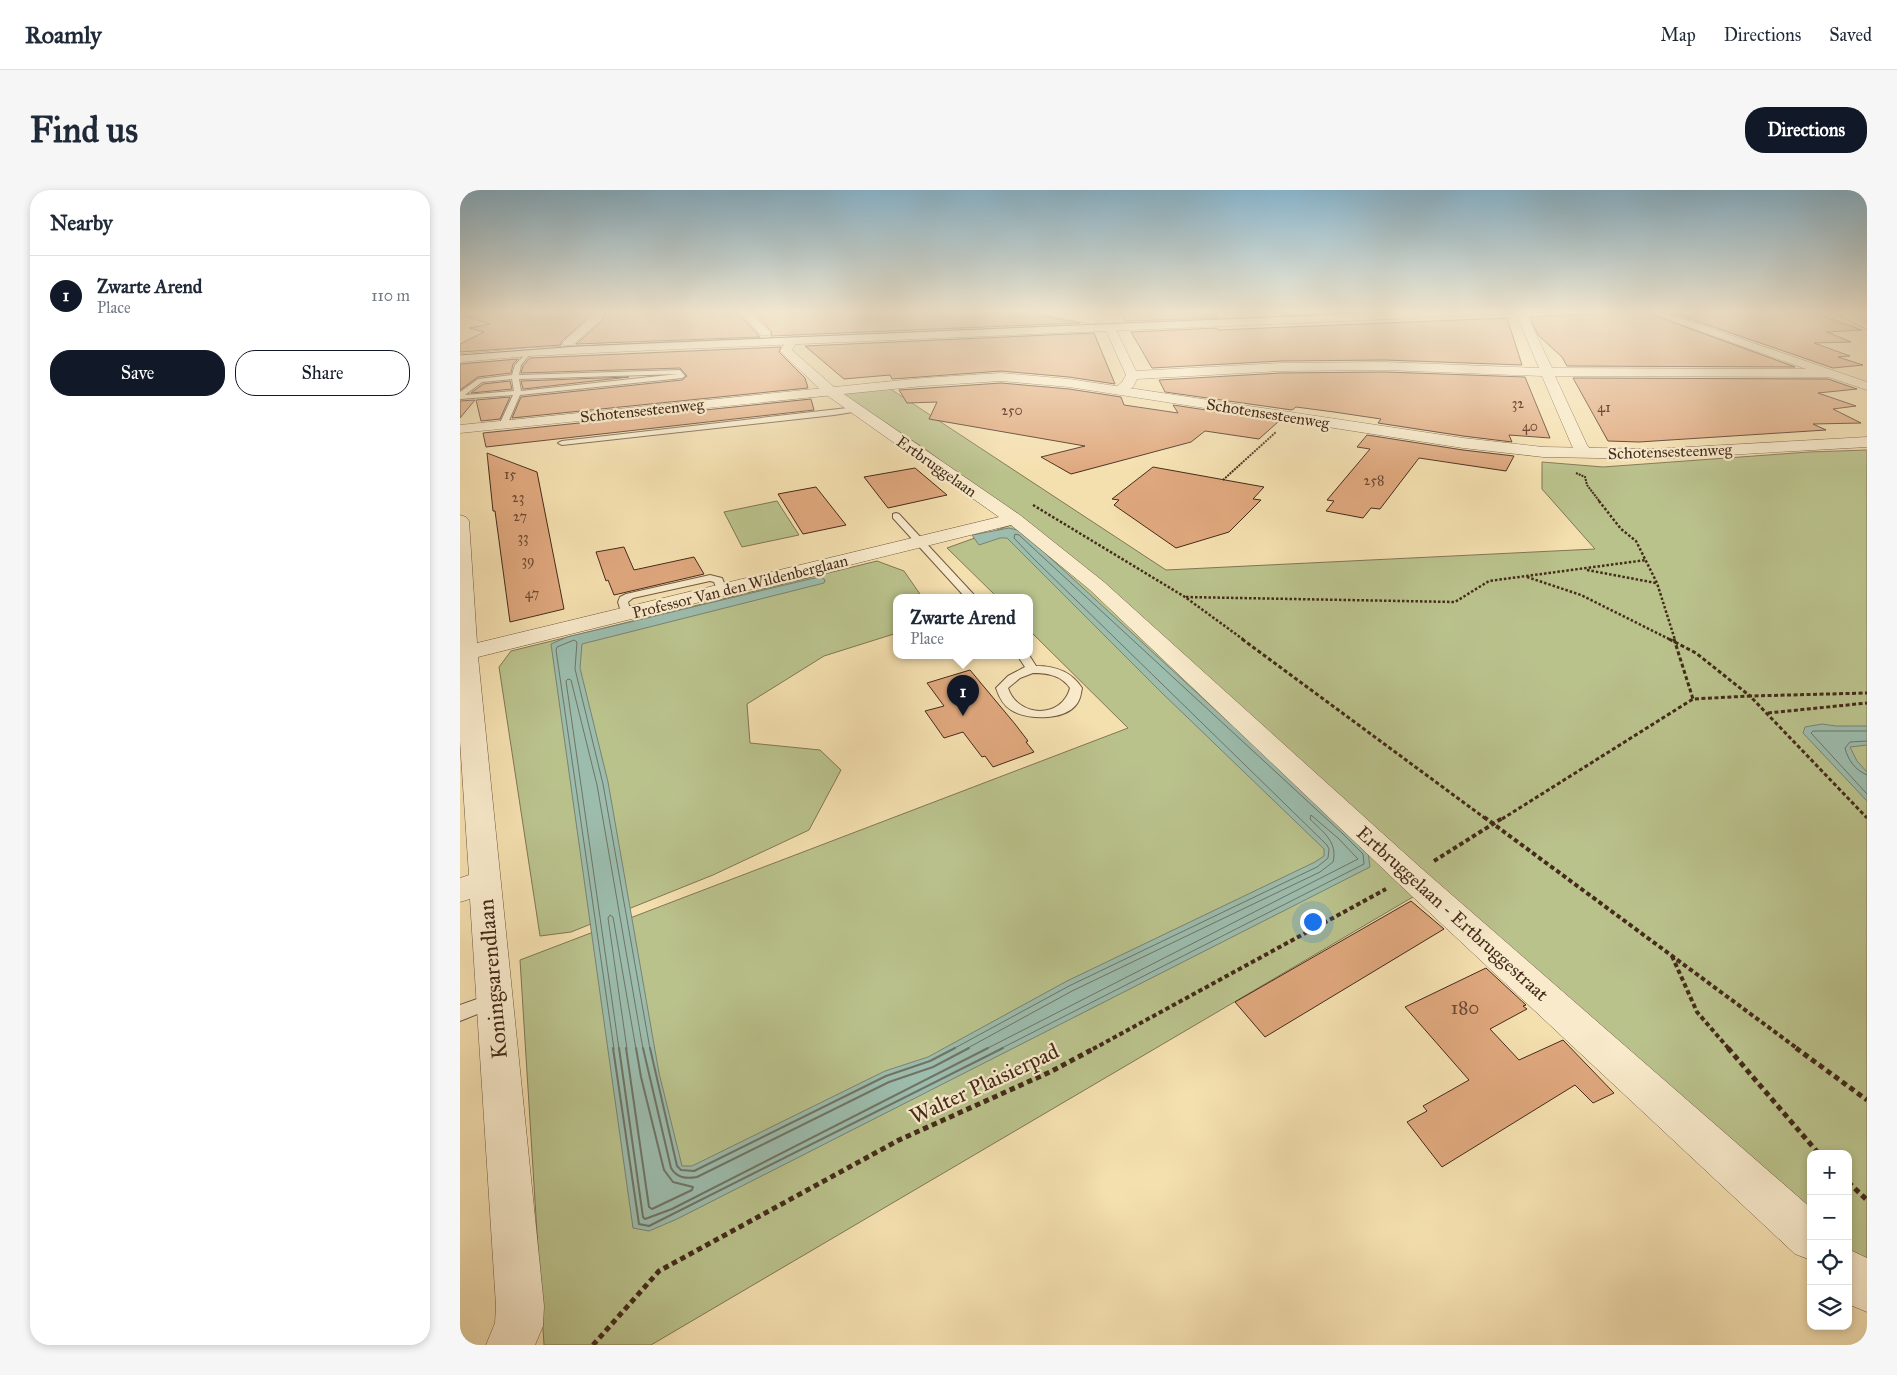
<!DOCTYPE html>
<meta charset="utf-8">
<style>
:root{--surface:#fff;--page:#f6f6f7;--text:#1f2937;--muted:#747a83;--line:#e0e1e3;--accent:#111827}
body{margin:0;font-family:"IM FELL Great Primer",serif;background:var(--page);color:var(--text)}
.controls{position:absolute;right:15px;bottom:15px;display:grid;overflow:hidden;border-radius:10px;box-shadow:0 2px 8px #0003}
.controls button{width:45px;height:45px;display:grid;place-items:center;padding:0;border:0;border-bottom:1px solid var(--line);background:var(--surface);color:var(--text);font:25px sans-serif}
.you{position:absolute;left:852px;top:731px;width:18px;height:18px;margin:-12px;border:4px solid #fff;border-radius:50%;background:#1a73e8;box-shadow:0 0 0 8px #1a73e833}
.badge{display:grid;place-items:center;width:32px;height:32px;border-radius:50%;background:var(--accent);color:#fff;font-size:16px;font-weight:700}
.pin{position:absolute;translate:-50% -41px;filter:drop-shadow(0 1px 2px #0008)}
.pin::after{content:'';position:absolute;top:26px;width:18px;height:15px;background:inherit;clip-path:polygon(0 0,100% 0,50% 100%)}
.popup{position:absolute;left:433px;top:404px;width:140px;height:65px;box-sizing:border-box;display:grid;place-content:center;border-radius:10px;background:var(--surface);filter:drop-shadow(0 1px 4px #0005);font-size:16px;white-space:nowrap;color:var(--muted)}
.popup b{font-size:19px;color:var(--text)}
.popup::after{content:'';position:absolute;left:50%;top:100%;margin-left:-10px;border:10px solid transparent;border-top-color:var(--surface)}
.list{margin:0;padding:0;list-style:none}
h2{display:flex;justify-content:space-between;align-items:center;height:65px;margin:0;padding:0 20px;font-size:21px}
h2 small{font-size:16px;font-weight:400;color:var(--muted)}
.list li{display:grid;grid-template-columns:32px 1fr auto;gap:15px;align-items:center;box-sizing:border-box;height:80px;padding:0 20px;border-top:1px solid var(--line)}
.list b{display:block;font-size:19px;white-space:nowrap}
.list p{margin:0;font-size:16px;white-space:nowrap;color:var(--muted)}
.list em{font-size:16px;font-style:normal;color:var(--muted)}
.actions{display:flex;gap:10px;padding:15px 20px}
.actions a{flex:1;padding:11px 0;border:1px solid var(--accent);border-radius:20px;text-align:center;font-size:18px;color:var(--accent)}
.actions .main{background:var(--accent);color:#fff}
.icon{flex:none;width:28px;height:28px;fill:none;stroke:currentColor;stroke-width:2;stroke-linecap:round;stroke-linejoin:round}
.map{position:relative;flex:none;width:1407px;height:1155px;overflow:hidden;border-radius:20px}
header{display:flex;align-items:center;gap:30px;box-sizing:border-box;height:70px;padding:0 25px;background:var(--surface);border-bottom:1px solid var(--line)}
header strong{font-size:24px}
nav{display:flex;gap:28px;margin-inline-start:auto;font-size:18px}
.intro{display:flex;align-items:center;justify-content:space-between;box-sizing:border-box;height:120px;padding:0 30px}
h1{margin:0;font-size:35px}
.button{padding:12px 22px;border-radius:20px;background:var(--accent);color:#fff;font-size:18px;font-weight:700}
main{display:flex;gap:30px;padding:0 30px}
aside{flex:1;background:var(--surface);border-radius:20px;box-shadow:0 2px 8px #0003}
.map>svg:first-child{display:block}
.green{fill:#bac28c;stroke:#807654}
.water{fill:#9cbcad;stroke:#798273}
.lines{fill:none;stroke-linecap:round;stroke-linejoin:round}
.shore-far1{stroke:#707464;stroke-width:1}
.shore{stroke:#707464;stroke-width:2}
.building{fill:#dfa77d;stroke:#452b1b}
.service-casing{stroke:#715840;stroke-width:2}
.minor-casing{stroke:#715840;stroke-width:1}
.tertiary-casing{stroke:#715840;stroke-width:1}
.path-far5{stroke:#452b1b;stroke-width:1;stroke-dasharray:2 1;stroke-linecap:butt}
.path-far4{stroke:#452b1b;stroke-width:2;stroke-dasharray:2 1;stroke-linecap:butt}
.path-far3{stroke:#452b1b;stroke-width:2.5;stroke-dasharray:2.5 2;stroke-linecap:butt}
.path-far2{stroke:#452b1b;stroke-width:3;stroke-dasharray:4 2.5;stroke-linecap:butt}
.path-far1{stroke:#452b1b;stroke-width:4;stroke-dasharray:4.5 3;stroke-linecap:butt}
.path{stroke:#452b1b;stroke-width:5;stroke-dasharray:5.5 4;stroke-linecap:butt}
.service{fill:#f8eacb;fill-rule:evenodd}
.minor{fill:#f8eacb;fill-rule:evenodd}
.tertiary{fill:#f8eacb;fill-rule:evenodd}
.tram{stroke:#452b1b;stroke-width:1}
.labels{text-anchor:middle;stroke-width:4.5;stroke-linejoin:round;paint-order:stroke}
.far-number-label{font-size:14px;fill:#6c4a34}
.far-street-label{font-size:16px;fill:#452b1b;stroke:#f8eacb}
.street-label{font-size:19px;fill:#452b1b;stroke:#f8eacb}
.near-number-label{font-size:19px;fill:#6c4a34}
.near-street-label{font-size:22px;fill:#452b1b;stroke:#f8eacb}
</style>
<header>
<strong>Roamly</strong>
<nav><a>Map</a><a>Directions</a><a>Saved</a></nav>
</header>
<div class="intro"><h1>Find us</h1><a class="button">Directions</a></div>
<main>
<aside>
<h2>Nearby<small></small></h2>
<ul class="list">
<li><span class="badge">1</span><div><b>Zwarte Arend</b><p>Place</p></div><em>110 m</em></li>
</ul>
<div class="actions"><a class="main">Save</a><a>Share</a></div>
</aside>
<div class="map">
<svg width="1407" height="1155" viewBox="0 0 1407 1155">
<rect width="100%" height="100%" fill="#f4dfaf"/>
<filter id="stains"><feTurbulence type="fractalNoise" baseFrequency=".004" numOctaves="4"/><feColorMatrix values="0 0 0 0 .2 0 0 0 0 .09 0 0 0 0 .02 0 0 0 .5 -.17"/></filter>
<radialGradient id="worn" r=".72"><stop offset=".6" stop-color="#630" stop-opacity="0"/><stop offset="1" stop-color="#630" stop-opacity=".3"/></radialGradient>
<g class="green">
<path d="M429,198L706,380L1135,359L1082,299V272L1143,277L1349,262L1407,260V1084L1388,1067V964H1351V1033L975,694L191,1155H84L60,770L668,538L569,440V407H537L487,358L562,331L465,259L383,204Z"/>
<path d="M317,311L339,345L282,357L264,322Z"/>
<path d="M417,371L444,381L462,407H437V443L364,466L287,514L290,553L360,560L381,580L349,640L253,685L111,742L80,746L39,477L51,461Z"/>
</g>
<g class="water">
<path d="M549,338L561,341L886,640L908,662L910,677L217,1029L189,1041L173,1038L91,454L107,447L350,389L361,387L365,390L364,393L122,454L120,478L148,592L199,883L222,976H232L425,881L468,867L607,791L855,672L864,666V659L701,502L547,348H540L519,355L512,345Z"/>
<path d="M1362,534L1376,536H1407V555L1390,557L1397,571L1407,582V611L1343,543L1345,537Z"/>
</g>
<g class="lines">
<g class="shore-far1">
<path d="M1407,541H1353L1351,543L1407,604"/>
<path d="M1407,551L1390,552L1385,558C1388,570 1395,580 1407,585"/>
<path d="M154,859L96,460L97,457L114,450L117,452L115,479L143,594L190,859"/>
<path d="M159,859L106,491L108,489L111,490L137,595L183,859"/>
<path d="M167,859L148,728L150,725L153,727L176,859"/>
<path d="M493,859L609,796L857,677L868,668L869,659L867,655L574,369L554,348L555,344L559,345L883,644L903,664L904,674L540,859"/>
<path d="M506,859L612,801L860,682L873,672C878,652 863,642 850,629L851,625L879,649L898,669L526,859"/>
</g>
<g class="shore">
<path d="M153,858L179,1034L189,1036L543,858"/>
<path d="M159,858L183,1027L185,1029L212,1019L528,858"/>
<path d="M166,858L189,1017L192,1019L232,1000L233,997L213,992L204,980L181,887L176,858"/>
<path d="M183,858L211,978C217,988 226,989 237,987L429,892L473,877L509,858"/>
<path d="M190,858L217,976L221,980L234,981L426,886L470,871L495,858"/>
</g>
</g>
<g class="building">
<path d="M6,121H132L130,126L101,152V155L0,162V154L24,142L9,138L30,134L5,126Z"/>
<path d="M146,121H276L300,147L116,154L142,131Z"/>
<path d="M292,121H577L584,126L620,133L311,146L312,142Z"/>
<path d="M660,121H757V128L665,131Z"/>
<path d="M1149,121H1182L1335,177L1107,176L1102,167L1078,145L1070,127L1154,123Z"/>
<path d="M1207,121H1349L1402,140L1367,142L1391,152L1354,153L1390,166L1378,167L1403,175L1373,178Z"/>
<path d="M1047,128L1062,175L925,170L821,171L692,178L671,142L757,138L758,140Z"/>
<path d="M634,143L655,194L609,187L541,181L432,189L430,185L384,189L345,156Z"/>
<path d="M321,157L319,162L345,188L348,198L52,228L61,207L222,190L227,186L220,178L61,183L63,176L70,168Z"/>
<path d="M58,169L53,174L51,183L18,187L0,200V174Z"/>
<path d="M925,182L1065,187L1090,248L1049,245L1052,252L1003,246L918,233L921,229L874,222L836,217L832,220L705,202L699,190L821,183Z"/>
<path d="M169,187L63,199L61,191Z"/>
<path d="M1113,188L1368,189L1397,199L1358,203L1396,216L1373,219L1401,233L1353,234L1366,240L1179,252L1148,251Z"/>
<path d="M50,191L52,199L11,203L23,194Z"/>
<path d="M541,193L609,199L661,207L664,215L718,223L713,215L819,231L799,249L745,241L731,252L611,284L581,267L625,256L469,229L477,212L447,213L439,200Z"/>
<path d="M50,207L40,229L21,231L16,210Z"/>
<path d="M351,209L354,220L26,257L23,243Z"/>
<path d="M15,210L0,228V211Z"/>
<path d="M907,245L1003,260L1054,266L1046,281L959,268L920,319L911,318L903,328L866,321L874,311L867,310L910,259L897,257Z"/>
<path d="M27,263L77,282L104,419L50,432L35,321H33Z"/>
<path d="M693,277L804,297L793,309L801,310L769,342L716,358L654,315L659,310L652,309Z"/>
<path d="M455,278L487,305L428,318L404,287Z"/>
<path d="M356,297L386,335L343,344L318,304Z"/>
<path d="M164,357L174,380L234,367L244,384L154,405L148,390L146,391L136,362Z"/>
<path d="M510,480L555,534L568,551L566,552L574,562L533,577L525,566L522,567L503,542L484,548L465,521L484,516L467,493Z"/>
<path d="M951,711L984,739L805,847L775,812Z"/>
<path d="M1026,778L1066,815L1063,816L1067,819L1030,839L1059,870L1103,850L1154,903L1133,913L1115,895L982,977L947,932L967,921L963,916L1009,890L945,817Z"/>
</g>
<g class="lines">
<defs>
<g id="service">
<path d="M69,160L72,162L61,175L59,185L220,180L225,186L222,188L60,205L47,235L43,237L39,235L53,205L0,209V202L18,189L52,185L55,175ZM218,184L61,201L59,189ZM52,189L54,201L5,205L22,192Z"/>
<path d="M396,217H399V221L374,225L102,255L98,253L102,251Z"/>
<path d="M436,323L439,324L516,407H505L433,328V324Z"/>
<path d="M250,385L262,388L267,400L266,402H258L254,392L250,391L173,408L168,412L171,423L170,425H162L158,412L160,407L166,404Z"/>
<path d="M557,465H569L576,476C595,476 611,481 622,498C621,502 621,506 619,510C610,531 568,531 551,520C543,515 539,507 536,498L548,486L565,477ZM573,483C587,483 601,485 610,498C602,529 558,528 548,498L560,488Z"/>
<path d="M34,803L40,805L43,810L40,815L0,831V815Z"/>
</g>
<g id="minor">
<path d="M134,121H144L141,130L112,155H104L102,153L104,151L132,127Z"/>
<path d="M278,121H289L311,143L309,145H301Z"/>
<path d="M579,121L610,123L609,121H628L650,127L676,181L821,173L925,172L1079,178L1055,121H1065L1092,178L1346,179L1184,121H1200L1407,192V200L1368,187L1095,186L1127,255L1134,264L1132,267H1120L1112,256L1082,186L925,180L821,181L677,189L673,197L662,202L655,198L662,192L666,185L642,131L637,130L636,133L632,134L584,124Z"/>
<path d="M1371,121H1385L1407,132V139Z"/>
<path d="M331,148L337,152L332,160L375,198L560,325L644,392L961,678L1351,1018V1070L1335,1064L939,694L630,400L551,335L18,467L84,1116L83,1136L75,1155H26L35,1133L36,1116L10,709L0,712V688L9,685L0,551V325L6,327L9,331L17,453L539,327L365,204L320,161L327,150Z"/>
<path d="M1388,1059L1407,1068V1122L1388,1114Z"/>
</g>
<g id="tertiary">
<path d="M964,121H1054L1049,124L174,161L69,166L0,172V164L69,158Z"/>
<path d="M541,183L609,189L1003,248L1083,257L1193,259L1407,247V257L1193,269L1083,267L1003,258L609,197L541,191L463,196L0,243V235L463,188Z"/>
</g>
</defs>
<use href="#service" class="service-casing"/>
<use href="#minor" class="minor-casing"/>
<use href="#tertiary" class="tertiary-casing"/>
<path class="path-far5" d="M1079,122L1093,121"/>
<g class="path-far4">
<path d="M1116,283L1125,287L1127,295L1140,312"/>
<path d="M763,290L816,242"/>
</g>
<g class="path-far3">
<path d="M1139,311L1161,339L1176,351L1197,393L1215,450"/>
<path d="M573,315L725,407L784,450"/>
<path d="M1127,380L1196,393"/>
<path d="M1067,387L1121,405L1211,450"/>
<path d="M726,407L995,412L1029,391L1186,370"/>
</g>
<g class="path-far2">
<path d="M782,449L1026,629"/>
<path d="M1209,449L1236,463L1290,506L1407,503"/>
<path d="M1214,449L1233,509"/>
<path d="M1308,523L1407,513"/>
<path d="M1042,629L1233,509L1290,506L1407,628"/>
</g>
<g class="path-far1">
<path d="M1024,627L1338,859"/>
<path d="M974,671L1044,627"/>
<path d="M1212,766L1237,822L1269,859"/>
<path d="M633,859L926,699"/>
</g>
<g class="path">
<path d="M1268,858L1359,964"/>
<path d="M1336,858L1407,910"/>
<path d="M1388,992L1407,1010"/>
<path d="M133,1155L199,1081L439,950L590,882L635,858"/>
</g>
<use href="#service" class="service"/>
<use href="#minor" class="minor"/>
<use href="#tertiary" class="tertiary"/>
<path class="tram" d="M0,165L118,156L948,121"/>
</g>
<linearGradient id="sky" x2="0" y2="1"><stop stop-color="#89b7d0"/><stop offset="0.43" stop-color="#faf1db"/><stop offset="1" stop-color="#faf1db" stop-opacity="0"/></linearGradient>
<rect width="1407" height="283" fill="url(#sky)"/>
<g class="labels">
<g class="far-number-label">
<text x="1058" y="218">32</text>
<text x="1144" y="222">41</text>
<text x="552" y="225">250</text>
<text x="1070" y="241">40</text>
<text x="50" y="289">15</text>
<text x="914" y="295">258</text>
<text x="58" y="312">23</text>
<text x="60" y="331">27</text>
<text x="63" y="352">33</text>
<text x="68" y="375">39</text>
<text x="72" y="408">47</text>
</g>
<g class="far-street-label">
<text transform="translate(182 220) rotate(-6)" y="6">Schotensesteenweg</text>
<text transform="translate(808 223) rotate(9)" y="6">Schotensesteenweg</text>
<text transform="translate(1210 261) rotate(-2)" y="6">Schotensesteenweg</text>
<text transform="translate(477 276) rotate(35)" y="6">Ertbruggelaan</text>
<text transform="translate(280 396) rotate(-14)" y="6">Professor Van den Wildenberglaan</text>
</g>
<g class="street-label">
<text transform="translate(993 723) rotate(42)" y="7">Ertbruggelaan - Ertbruggestraat</text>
</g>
<g class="near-number-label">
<text x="1005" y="824">180</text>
</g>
<g class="near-street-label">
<text transform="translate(32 789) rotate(-95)" y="8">Koningsarendlaan</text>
<text transform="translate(524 893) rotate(-25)" y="8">Walter Plaisierpad</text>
</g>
</g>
<rect width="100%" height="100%" filter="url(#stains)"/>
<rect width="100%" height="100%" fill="url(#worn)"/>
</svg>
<div class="controls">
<button>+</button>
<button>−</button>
<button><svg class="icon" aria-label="locate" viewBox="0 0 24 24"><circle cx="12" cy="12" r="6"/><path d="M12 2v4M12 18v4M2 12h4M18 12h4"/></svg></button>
<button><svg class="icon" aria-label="layers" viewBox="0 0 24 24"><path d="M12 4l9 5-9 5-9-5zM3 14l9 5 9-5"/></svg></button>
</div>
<div class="you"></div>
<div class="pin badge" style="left:503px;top:526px">1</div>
<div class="popup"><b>Zwarte Arend</b>Place</div>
</div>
</main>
